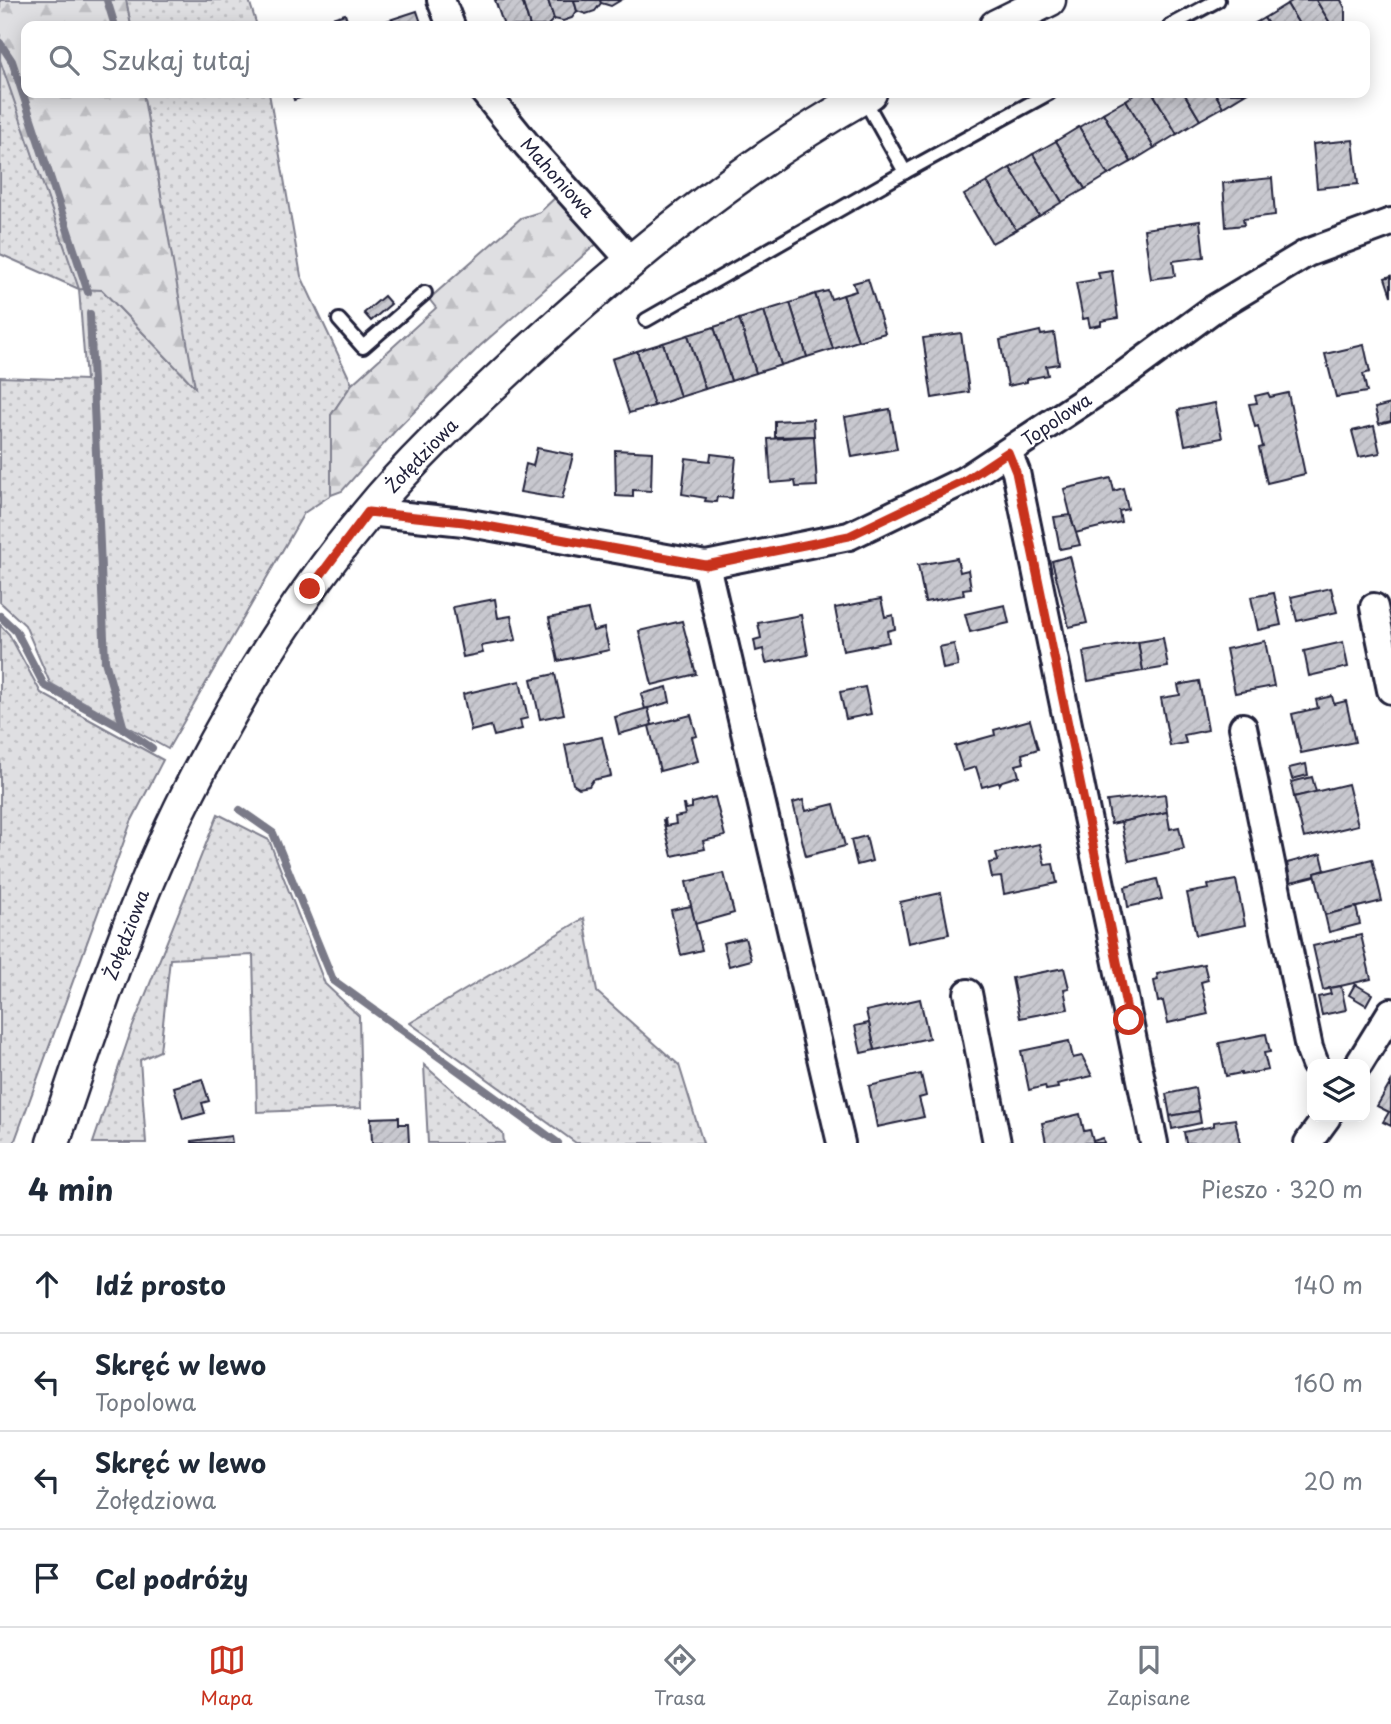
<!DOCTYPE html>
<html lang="pl">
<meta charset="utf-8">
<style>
:root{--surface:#fff;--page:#f2f2f3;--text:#1f2937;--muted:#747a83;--line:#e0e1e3;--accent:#c8321e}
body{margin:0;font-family:"Playpen Sans",sans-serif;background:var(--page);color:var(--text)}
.controls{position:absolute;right:21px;bottom:21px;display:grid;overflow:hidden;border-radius:14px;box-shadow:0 4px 18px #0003}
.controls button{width:63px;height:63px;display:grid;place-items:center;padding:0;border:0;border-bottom:2px solid var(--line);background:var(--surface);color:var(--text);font:35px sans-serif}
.stop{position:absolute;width:21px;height:21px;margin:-16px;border:5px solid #c8321e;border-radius:50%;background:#fff}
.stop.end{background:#c8321e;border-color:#fff;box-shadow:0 2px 7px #0008}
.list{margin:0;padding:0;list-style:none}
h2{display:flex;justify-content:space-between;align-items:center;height:91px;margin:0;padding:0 28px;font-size:30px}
h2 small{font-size:23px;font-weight:400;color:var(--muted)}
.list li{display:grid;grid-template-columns:46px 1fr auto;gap:21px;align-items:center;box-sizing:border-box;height:98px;padding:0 28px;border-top:2px solid var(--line)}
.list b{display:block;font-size:26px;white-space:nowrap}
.list p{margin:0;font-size:23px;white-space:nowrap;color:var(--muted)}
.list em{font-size:23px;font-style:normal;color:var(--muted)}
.icon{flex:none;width:38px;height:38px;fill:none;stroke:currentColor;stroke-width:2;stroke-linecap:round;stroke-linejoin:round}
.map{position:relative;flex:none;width:1391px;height:1143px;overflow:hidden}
.search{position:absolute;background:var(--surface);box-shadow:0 4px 18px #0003;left:21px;right:21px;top:21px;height:77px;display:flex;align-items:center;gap:18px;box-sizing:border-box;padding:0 24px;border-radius:14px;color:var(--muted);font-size:26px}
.sheet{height:483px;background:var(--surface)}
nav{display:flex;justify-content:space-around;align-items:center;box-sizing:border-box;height:98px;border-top:2px solid var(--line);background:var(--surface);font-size:19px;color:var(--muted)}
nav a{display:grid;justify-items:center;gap:4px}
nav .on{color:var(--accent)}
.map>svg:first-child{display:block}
.grass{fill:url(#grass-dots);stroke:#80808e;stroke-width:2}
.forest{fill:url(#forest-firs);stroke:#80808e;stroke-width:2}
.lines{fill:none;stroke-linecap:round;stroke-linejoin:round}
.stream{stroke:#7a7a88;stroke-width:8}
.building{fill:url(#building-hatch);stroke:#22223b;stroke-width:2}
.service-casing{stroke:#22223b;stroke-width:18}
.minor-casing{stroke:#22223b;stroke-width:32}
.tertiary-casing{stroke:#22223b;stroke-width:37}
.service{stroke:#fff;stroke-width:12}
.minor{stroke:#fff;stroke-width:26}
.tertiary{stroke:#fff;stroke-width:32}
.route{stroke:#c8321e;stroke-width:9}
.labels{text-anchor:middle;stroke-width:5;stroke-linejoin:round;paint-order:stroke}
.street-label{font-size:18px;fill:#22223b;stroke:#fff}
</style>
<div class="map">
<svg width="1391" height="1143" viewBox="0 0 1391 1143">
<defs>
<pattern id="grass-dots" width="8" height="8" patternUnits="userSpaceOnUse" patternTransform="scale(1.75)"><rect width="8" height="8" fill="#dfdfe2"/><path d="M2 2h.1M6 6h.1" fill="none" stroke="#bfbfc3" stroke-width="1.8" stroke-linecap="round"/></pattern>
<pattern id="forest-firs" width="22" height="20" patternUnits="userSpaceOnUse" patternTransform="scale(1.75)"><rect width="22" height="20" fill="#dfdfe2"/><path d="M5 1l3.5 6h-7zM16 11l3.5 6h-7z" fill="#bfbfc3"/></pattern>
<pattern id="building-hatch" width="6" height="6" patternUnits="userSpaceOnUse" patternTransform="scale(1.75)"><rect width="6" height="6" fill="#c8c8cf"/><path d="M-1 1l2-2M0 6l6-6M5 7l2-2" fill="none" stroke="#acacb3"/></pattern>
</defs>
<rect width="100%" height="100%" fill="#fff"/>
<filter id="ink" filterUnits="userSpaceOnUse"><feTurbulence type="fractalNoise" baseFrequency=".0143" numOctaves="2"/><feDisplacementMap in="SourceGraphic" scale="14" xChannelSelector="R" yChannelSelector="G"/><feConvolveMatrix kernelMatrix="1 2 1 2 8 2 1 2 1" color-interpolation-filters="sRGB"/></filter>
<g filter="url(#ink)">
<g class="grass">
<path d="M126,0H249L257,26H131Z"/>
<path d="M0,60L102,290L194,386L143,93H269L301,276L352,384L331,415V495L304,513L168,749L50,683L25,625L0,602V377L86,380L79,289L0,254Z"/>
<path d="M0,625L9,634L41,693L163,760L131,822L14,1143H0Z"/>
<path d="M218,814L269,840L325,984L359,1016L361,1108L257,1112L253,955L170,959L160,1051L140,1060L146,1143H93L131,1031Z"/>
<path d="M584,918L597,992L679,1065L703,1143H576L410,1023Z"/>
<path d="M424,1065L503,1134L504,1143H428Z"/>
</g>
<g class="forest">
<path d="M0,0H126L131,26H26V93H143L195,387L102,290L79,289L0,60Z"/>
<path d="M559,194L601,240L480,346L396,430L342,491L331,495V415L352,384L436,308L429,299L521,218L540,212Z"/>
</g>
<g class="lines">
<g class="stream">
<path d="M107,0L115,26"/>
<path d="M0,43L12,61L88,292"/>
<path d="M90,314L105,661L124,729L152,748"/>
<path d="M0,616L16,631L44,685L124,729"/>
<path d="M240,810L273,833L333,980L558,1143"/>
</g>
</g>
<g class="building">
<path d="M495,0H522L530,26H504Z"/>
<path d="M522,0H548L554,19L547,26H530Z"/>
<path d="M548,0H574L577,11L572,18L563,21L554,19Z"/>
<path d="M574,0H600L601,3L595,11L586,14L577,11Z"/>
<path d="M600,0H621L611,6L601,3Z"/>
<path d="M1294,0H1316L1332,26H1300L1287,4Z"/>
<path d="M1316,0H1341L1345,8V26H1332Z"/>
<path d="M1287,4L1300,26H1269L1264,18Z"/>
<path d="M417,11L422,26H371Z"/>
<path d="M345,14L349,26H335L332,18Z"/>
<path d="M1264,18L1269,26H1250Z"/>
<path d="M292,93H315L294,100Z"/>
<path d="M1137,93H1153L1177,134L1154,148L1126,100Z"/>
<path d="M1153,93H1184L1200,120L1177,134Z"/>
<path d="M1184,93H1215L1223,107L1200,120Z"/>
<path d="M1215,93H1246L1223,107Z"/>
<path d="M1126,100L1154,148L1131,162L1103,113Z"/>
<path d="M1103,113L1131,162L1108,175L1079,127Z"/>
<path d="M1079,127L1108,175L1085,189L1056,141Z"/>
<path d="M1353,140L1358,184L1317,188L1313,144Z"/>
<path d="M1056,141L1085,189L1062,202L1033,154Z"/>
<path d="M1033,154L1062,202L1039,216L1010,168Z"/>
<path d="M1010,168L1039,216L1016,230L987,182Z"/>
<path d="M1272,178L1275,215L1243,219L1244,225L1226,227L1223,183Z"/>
<path d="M987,182L1016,230L992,243L964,195Z"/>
<path d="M1200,221L1204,257L1173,261L1175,276L1151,279L1144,229Z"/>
<path d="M1112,271L1118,318L1101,321V325L1090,327L1088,318L1083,319L1076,283L1100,279L1098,273Z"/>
<path d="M1391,276V296L1385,278Z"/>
<path d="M868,279L885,333L858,341L843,295L856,291L853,283Z"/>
<path d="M828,291L831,299L843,295L858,341L833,349L815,294Z"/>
<path d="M815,294L833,349L807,357L790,303Z"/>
<path d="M384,296L391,304L371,321L364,313Z"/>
<path d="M790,303L807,357L781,365L764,311Z"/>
<path d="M764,311L781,365L756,373L739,319Z"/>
<path d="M739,319L756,373L731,381L714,327Z"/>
<path d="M714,327L731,381L705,389L688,335Z"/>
<path d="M1040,331L1041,335L1054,333L1059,364L1046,366L1048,375L1027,379V382L1008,386L1000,340Z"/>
<path d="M961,333L969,392L932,398L923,338Z"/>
<path d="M688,335L705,389L680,397L663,343Z"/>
<path d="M663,343L680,397L654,406L637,351Z"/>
<path d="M1364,345L1370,372L1363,374L1367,392L1336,397L1325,354Z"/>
<path d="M637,351L654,406L629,413L612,359Z"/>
<path d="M1268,393L1270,397L1288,393L1305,474L1267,483L1259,448L1263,447L1258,426L1255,427L1249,404L1257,403L1255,396Z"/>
<path d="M1215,403L1222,438L1185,445L1178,410Z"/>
<path d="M1391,404V421L1379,424L1375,408Z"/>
<path d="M890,409L897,449L852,457L845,417Z"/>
<path d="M813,419L814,436L775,437V421Z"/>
<path d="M1374,426L1380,453L1359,457L1352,431Z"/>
<path d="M814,436L817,486L796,487L795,481L771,483L768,439Z"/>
<path d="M537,448L573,455L562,499L520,492L526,464L533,466Z"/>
<path d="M615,450L652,452L651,491L633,490V497L616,496Z"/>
<path d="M711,454L736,457L732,498L717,497L716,502L705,501L706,498L682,494L686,458L710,461Z"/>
<path d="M1111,478L1114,491L1123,488L1128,509L1119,511L1121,522L1075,533L1064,489Z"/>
<path d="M1070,515L1080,545L1060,549L1054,517Z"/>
<path d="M1070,556L1087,623L1069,627L1052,561Z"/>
<path d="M957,558L960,572L968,570L971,588L963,589L964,595L925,602L918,565Z"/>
<path d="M1331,588L1337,612L1297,621L1291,597Z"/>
<path d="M1274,593L1281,625L1258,630L1251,597Z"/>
<path d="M495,599L498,618L511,616L516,640L481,646L483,653L463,657L453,607Z"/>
<path d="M881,599L885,617L893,615L895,629L887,631L889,642L843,651L835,608Z"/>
<path d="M1005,605L1009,623L970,632L965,614Z"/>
<path d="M588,610L593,631L604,628L609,650L558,661L549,618Z"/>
<path d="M801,615L808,655L766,663L763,649L756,651L754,640L761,638L758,623Z"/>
<path d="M682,621L696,674L652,685L639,631Z"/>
<path d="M1163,638L1168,667L1143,671L1138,642Z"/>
<path d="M1265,641L1274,686L1235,693L1226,649Z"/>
<path d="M1138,642L1143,671L1088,681L1083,652Z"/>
<path d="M1343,642L1348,667L1309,676L1304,651Z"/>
<path d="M954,644L958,666L943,669L939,647Z"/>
<path d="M555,674L564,714L540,719L531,679Z"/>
<path d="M520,681L528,718L520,720L522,729L494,736L491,726L471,731L463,694Z"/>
<path d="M1199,681L1208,730L1184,735L1186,743L1170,746L1161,698L1180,695L1178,685Z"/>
<path d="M667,687L670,702L645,709L641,694Z"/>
<path d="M865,687L871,714L846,719L840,692Z"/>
<path d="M1332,696L1334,704L1346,701L1355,742L1301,753L1292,714L1318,708L1316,700Z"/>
<path d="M648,708L652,725L619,734L615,717Z"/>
<path d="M691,715L697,736L692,737L698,761L660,771L649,726Z"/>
<path d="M1030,720L1038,749L1022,754L1024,763L1016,765L1019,776L1002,781L1000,784V782L982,787L976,767L963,771L955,746L995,735L994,730Z"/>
<path d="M602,737L611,776L593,780L589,786L579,788L573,784L565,745Z"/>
<path d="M1306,764L1308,775L1292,779L1289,768Z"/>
<path d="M1312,777L1316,792L1294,797L1291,782Z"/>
<path d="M1348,784L1358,825L1304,838L1294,797Z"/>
<path d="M1165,794L1167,812L1111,824L1107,801Z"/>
<path d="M715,797L725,836L703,841L705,849L672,856L663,820L665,819L666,826L676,824L675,817L685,815L683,805H685L686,809L692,808V803Z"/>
<path d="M803,800L806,811L834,804L845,846L806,856L793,803Z"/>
<path d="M1167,812L1170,829L1179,827L1184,849L1129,861L1121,822Z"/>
<path d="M866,836L872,861L857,865L851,840Z"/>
<path d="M1040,844L1045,865L1053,864L1057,883L1004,894L1001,877L992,878L989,863L998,861L996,853Z"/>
<path d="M1321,854L1325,870L1315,873V876L1291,882L1287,863Z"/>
<path d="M1372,859L1382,901L1325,915L1315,873Z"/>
<path d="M724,873L734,913L695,924L686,882Z"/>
<path d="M1157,879L1162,899L1128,907L1125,887Z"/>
<path d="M1236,880L1245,925L1196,935L1187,893L1209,889L1208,885Z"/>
<path d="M941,893L949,934L908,943L900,902Z"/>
<path d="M691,906L702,950L681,955L671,910Z"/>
<path d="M1356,907L1360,924L1329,932L1325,915Z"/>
<path d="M1361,935L1371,979L1323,990L1313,946Z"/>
<path d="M745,938L751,960L729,966L723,943Z"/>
<path d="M1204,964L1208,980L1201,982L1208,1014L1168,1023L1163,1001L1158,1002L1154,981L1158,980L1157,974Z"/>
<path d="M1064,968L1069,988L1064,989L1068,1009L1020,1018L1012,978Z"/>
<path d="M1355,984L1372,994L1366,1005L1349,995Z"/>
<path d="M1341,986L1346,1010L1322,1015L1318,997L1331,994L1329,988Z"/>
<path d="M920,999L929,1038L875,1050L866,1011Z"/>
<path d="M869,1023L875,1050L861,1053L855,1026Z"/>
<path d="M1266,1034L1270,1052L1264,1053L1268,1070L1241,1075V1073L1226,1076L1219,1043Z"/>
<path d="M1069,1041L1073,1058L1082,1056L1092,1076L1057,1084L1058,1088L1046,1090L1045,1086L1029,1090L1021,1051Z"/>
<path d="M921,1074L926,1096L919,1098L924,1117L877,1127L869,1086Z"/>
<path d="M202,1079L209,1101L202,1103L205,1113L183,1119L174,1087Z"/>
<path d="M1391,1082V1126L1383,1122L1389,1112L1377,1106Z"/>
<path d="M1195,1088L1199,1111L1170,1116L1166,1094Z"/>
<path d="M1199,1111L1201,1123L1172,1129L1170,1116Z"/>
<path d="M1080,1114L1084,1131L1090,1130L1093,1141L1103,1138L1104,1143H1046L1042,1123Z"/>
<path d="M399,1117V1124H408L409,1143H372L371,1118Z"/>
<path d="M1235,1119L1240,1143H1186L1184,1132L1214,1126V1122Z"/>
<path d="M231,1136L232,1143H192V1141Z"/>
</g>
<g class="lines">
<defs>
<g id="service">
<path d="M1170,26L1218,0"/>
<path d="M905,172L1049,93"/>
<path d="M339,320L363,347L425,293"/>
<path d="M646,320L905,172L863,97"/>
</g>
<g id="minor">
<path d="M441,0L451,26"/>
<path d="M485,93L527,145L631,261"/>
<path d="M1008,452L1016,472L1154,1143"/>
<path d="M368,512L464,522L706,565L849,536L963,481L1125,374L1212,310L1307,253L1391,222"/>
<path d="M706,565L841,1143"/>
<path d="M1374,607L1391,690"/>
<path d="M1243,727L1309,1048L1315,1064"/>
<path d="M968,993L997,1143"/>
<path d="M1359,1064L1391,1012"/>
<path d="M1308,1143L1327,1117"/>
</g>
<g id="tertiary">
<path d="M996,26L1049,0"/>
<path d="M53,1143C93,1024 132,904 189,791C238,694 297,598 367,514C413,458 468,408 521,358C629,259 742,165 870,93"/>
</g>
</defs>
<use href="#service" class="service-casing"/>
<use href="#minor" class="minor-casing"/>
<use href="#tertiary" class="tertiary-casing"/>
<use href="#service" class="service"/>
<use href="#minor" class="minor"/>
<use href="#tertiary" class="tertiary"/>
</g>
</g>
<g class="lines" filter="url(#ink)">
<path class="route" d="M310,589L368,512L464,522L706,565L849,536L964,481L1008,452L1016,472L1129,1020"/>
</g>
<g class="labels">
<g class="street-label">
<text transform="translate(557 178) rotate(48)" y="6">Mahoniowa</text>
<text transform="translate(1057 420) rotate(-34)" y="6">Topolowa</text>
<text transform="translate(422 456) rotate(-46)" y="6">Żołędziowa</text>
<text transform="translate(127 935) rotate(-69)" y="6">Żołędziowa</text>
</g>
</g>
</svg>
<div class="controls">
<button><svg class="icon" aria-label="layers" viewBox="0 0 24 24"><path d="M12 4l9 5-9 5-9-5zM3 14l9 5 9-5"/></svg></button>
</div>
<div class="stop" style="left:1129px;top:1020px"></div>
<div class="stop end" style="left:310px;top:589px"></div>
<div class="search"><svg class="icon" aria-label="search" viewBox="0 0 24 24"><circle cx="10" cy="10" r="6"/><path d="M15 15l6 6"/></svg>Szukaj tutaj</div>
</div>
<section class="sheet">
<h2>4 min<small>Pieszo · 320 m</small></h2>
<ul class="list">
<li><svg class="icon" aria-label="ahead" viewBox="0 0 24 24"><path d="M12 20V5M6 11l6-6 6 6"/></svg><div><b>Idź prosto</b></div><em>140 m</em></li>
<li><svg class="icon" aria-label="left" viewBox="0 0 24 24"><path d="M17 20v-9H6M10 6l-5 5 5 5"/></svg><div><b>Skręć w lewo</b><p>Topolowa</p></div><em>160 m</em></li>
<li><svg class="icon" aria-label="left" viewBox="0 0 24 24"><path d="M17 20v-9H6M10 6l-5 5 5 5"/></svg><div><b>Skręć w lewo</b><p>Żołędziowa</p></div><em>20 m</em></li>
<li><svg class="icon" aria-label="arrive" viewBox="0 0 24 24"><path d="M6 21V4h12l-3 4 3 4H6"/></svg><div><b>Cel podróży</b></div></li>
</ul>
</section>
<nav>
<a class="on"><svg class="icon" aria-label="map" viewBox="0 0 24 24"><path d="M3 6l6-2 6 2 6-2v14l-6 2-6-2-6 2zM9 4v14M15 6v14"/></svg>Mapa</a>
<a><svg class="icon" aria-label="directions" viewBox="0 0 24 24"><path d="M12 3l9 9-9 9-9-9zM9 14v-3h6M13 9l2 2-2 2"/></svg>Trasa</a>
<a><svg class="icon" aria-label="saved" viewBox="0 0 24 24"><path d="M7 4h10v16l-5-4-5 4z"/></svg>Zapisane</a>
</nav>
